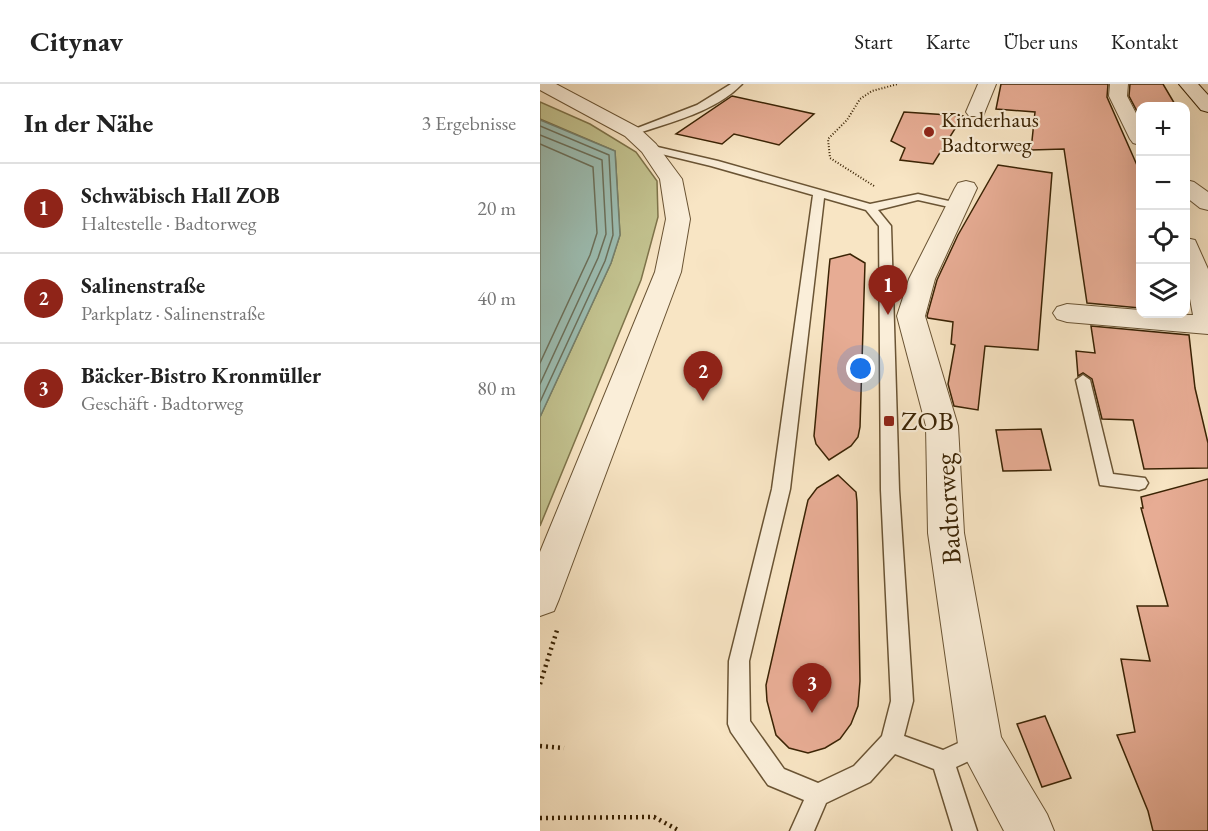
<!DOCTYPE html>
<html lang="de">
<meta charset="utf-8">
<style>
:root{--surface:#fff;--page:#f6f6f6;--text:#222;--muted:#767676;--line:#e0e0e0;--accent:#8f2418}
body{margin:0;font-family:"EB Garamond",serif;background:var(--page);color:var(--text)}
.controls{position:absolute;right:18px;top:18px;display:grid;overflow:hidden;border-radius:12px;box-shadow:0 6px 24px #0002}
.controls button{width:54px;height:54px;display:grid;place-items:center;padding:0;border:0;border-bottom:2px solid var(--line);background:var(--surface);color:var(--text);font:30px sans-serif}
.you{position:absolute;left:321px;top:285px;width:21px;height:21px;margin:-15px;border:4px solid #fff;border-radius:50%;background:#1a73e8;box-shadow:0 0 0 9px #1a73e833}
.badge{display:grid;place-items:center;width:39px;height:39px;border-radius:50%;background:var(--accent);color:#fff;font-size:20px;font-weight:700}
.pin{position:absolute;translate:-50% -50px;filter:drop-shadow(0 2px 3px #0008)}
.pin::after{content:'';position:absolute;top:32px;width:21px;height:18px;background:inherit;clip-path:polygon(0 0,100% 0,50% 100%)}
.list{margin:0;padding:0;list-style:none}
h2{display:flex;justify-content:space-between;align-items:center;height:78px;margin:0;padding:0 24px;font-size:26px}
h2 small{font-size:20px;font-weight:400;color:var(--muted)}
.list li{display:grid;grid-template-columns:39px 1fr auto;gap:18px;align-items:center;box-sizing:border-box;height:90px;padding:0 24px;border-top:2px solid var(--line)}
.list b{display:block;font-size:22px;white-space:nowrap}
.list p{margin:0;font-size:20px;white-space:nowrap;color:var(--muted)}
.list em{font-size:20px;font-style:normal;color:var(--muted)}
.icon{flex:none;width:33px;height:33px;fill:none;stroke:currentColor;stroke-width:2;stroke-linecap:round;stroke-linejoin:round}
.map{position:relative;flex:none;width:668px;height:747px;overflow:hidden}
header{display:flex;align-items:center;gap:36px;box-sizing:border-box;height:84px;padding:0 30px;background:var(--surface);border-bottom:2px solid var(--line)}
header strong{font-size:28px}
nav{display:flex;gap:33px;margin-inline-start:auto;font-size:21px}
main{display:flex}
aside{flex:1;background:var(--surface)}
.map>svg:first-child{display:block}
.green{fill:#c3c390;stroke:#7e734a;stroke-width:1.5}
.water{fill:#9dbfb4;stroke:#75816e;stroke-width:1.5}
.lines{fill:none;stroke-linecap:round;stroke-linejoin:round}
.shore{stroke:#6c715c;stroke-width:1.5}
.building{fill:#e7ac94;stroke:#3a2304;stroke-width:1.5}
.lane-casing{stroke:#6a5434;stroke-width:3}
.street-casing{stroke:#6a5434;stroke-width:2}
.secondary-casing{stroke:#3a2304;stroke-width:2}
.path-far1{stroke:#3a2304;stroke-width:2;stroke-dasharray:1 2;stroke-linecap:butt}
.path{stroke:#3a2304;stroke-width:4.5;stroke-dasharray:2 4;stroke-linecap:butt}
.lane{fill:#faeed9;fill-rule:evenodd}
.street{fill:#faeed9;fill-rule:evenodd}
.secondary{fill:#faeed9;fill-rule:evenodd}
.poi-dot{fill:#8f2418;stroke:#faeed9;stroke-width:2}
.labels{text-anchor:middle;stroke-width:4.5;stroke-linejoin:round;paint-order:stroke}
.far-poi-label{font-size:22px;fill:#3a2304;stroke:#faeed9;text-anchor:start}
.poi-label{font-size:27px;fill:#3a2304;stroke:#faeed9;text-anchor:start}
.street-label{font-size:27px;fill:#3a2304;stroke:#faeed9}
</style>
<header>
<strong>Citynav</strong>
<nav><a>Start</a><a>Karte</a><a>Über uns</a><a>Kontakt</a></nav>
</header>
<main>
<aside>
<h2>In der Nähe<small>3 Ergebnisse</small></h2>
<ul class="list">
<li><span class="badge">1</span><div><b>Schwäbisch Hall ZOB</b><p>Haltestelle · Badtorweg</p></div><em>20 m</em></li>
<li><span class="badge">2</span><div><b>Salinenstraße</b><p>Parkplatz · Salinenstraße</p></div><em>40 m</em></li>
<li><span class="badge">3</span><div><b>Bäcker-Bistro Kronmüller</b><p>Geschäft · Badtorweg</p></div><em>80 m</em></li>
</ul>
</aside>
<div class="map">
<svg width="668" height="747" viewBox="0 0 668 747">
<rect width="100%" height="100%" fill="#f8e5c4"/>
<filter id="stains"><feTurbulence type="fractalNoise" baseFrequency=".00333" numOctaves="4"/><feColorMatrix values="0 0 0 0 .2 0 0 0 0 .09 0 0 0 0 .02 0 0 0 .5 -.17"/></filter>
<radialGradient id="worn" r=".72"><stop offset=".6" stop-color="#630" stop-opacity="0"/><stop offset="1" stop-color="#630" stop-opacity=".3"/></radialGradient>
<path class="green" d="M0,18L50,40L96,68L117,97L118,133L101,196L0,442V333L71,179L80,151L75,67L0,35Z"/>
<path class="water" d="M0,36L75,67L80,151L71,179L0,333Z"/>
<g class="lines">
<g class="shore">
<path d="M0,42L69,71L73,151L65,177L0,318"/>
<path d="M0,51L62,76L66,150L58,174L0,300"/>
<path d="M0,60L53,83L57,149L50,171L0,279"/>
</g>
</g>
<g class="building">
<path d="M461,0H568L567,13L600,88L598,90L600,99V224L547,219L524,65L491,66L495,28L456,25Z"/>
<path d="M590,0H623L636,22H600L599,31L589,12Z"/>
<path d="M192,12L274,30L239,61L194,50L182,60L136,50Z"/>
<path d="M364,28L423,32L393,80L360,76L365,64L351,57Z"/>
<path d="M458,81L512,89L498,266L445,262L438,326L414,322L408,300L415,261L411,260L413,238L388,234L387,232L397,196L418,151Z"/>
<path d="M310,170L325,179L320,343L318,353L311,362L289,376L276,360L274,352L289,185L290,175Z"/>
<path d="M551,242L649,251L655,304L668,359V384L604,385L593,336L562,335L552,295L543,289L538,292L536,267L555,269Z"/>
<path d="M501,345L511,386L463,387L456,346Z"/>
<path d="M298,391L316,408L317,418L320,597L318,622L311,640L300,655L285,664L268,669L249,664L236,651L227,617L226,601L268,416L277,404Z"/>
<path d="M668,395V747H613L608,727L577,651L595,648L581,575L610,577L597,522H628L601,424H603L601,413Z"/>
<path d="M505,632L531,694L502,703L477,640Z"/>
</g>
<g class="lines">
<defs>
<g id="lane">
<path d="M191,0H202C175,28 131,38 96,50L87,48L157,21Z"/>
<path d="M109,61L178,77L330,120L378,110L422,120L424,122L418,125L378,116L338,126L351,142L359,406L373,617L364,652L403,666L440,649L448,652L451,660L448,668L416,683L437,747H413L394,685L355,670L330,698L286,719L274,747H250L264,716L228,701L191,648L188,640L189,577L232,405L273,111L171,82L105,66L104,64ZM284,114L326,126L339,142L341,406L351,617L342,652L314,682L278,699L244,685L210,637L209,577L250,405Z"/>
<path d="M543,291L550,296L573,390L605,394L608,399L605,404L599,406L560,401L536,296Z"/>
</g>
<g id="street">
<path d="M0,0H16L99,44L116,60L142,95L150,135L141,188L19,515L14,527L0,532V468L115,188L126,135L120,95L102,68L85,52L0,6Z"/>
<path d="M438,0H456L443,32H429L426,28Z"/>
<path d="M570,0H588L587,12L600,37V61L593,59L590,55L569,12Z"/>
<path d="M646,96L654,98L668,108V126L660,124L646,113Z"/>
<path d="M426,97L434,99L437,104L395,195L385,232L418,342L424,449L461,653L507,730L514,747H464L418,660L388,449L386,342L357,232L369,195L415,104L418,99Z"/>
<path d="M646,154L655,156L668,185V250L527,238L517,235L513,229L517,223L527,220L600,226V230L653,231L646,193Z"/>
</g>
<path id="secondary" d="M639,0H658L668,11V28L661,26Z"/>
</defs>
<use href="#lane" class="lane-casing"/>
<use href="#street" class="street-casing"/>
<use href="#secondary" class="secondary-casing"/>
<path class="path-far1" d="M334,102L290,74L288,55L307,36L320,15L332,7L358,0"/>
<g class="path">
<path d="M0,600L18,543"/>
<path d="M0,662L24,664"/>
<path d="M0,734L114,733L140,747"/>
</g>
<use href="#lane" class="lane"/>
<use href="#street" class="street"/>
<use href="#secondary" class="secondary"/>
</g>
<g class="poi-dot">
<circle cx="389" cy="48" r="6"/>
<rect x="343" y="331" width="12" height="12" rx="3"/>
</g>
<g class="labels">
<g class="far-poi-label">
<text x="401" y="43">Kinderhaus<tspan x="401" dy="25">Badtorweg</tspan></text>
</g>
<g class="poi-label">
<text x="361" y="346">ZOB</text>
</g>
<g class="street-label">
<text transform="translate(408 425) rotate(-94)" y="9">Badtorweg</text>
</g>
</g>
<rect width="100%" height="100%" filter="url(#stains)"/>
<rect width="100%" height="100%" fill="url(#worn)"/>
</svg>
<div class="controls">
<button>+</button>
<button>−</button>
<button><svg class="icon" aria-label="locate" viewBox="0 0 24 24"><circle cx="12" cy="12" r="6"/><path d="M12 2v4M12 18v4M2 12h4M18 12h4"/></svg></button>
<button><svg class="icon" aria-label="layers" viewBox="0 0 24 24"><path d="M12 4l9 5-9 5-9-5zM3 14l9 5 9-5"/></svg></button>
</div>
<div class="you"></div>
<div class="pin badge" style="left:348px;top:231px">1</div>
<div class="pin badge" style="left:163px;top:317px">2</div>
<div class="pin badge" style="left:272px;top:629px">3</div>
</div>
</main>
